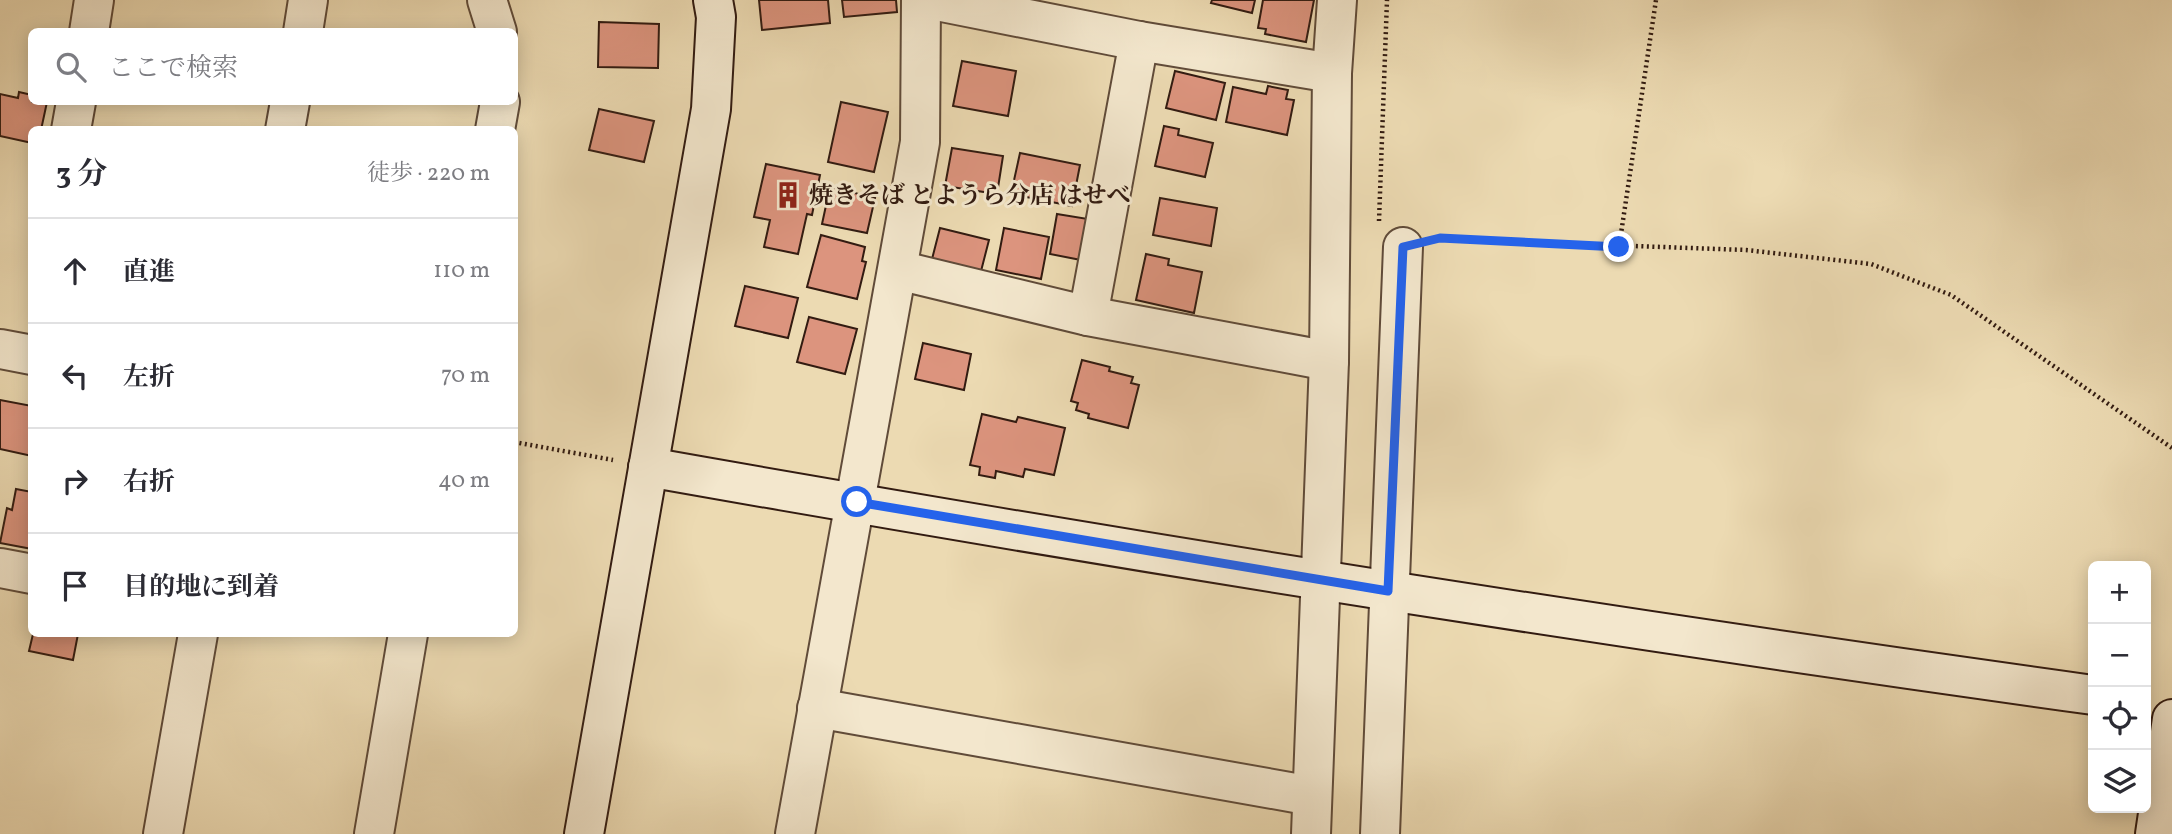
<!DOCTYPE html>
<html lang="ja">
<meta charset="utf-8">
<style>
:root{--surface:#fff;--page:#f7f7f7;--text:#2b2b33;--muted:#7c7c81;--line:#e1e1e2}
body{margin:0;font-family:Vollkorn,"Noto Serif JP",serif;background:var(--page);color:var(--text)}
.controls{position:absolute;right:21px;bottom:21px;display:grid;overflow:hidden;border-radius:10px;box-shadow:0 4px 18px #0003}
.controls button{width:63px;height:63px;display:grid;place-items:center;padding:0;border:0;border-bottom:2px solid var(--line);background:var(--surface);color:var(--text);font:35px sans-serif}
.stop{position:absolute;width:21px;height:21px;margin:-16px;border:5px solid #2563eb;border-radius:50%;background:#fff}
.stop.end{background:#2563eb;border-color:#fff;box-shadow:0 2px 7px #0008}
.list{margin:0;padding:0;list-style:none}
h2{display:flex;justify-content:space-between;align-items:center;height:91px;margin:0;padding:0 28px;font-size:30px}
h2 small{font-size:23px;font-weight:400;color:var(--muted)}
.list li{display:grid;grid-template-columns:46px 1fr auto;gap:21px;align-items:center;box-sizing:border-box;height:105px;padding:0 28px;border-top:2px solid var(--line)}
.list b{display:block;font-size:26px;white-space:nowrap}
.list em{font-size:23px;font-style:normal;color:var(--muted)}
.icon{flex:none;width:38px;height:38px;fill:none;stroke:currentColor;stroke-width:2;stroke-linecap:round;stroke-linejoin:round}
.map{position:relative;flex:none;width:2172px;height:834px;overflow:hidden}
.search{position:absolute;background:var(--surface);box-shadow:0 4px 18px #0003;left:28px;top:28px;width:490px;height:77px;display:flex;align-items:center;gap:18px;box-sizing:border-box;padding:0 24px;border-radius:10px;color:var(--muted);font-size:26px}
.panel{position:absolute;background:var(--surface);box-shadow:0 4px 18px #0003;left:28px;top:126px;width:490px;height:511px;border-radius:10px}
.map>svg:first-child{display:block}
.building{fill:#dc947e;stroke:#321b11;stroke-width:2}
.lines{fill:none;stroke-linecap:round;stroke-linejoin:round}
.street-casing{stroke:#604b39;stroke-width:42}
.secondary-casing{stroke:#321b11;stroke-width:42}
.path{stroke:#321b11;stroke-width:4.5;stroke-dasharray:2 3.5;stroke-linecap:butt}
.street{stroke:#f3e7cd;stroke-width:38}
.secondary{stroke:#f3e7cd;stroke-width:38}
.route{stroke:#2563eb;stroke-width:9}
.labels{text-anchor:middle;stroke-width:6;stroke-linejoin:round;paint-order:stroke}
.poi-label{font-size:24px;font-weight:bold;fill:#321b11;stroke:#f3e7cd;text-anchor:start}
</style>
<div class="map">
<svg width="2172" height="834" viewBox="0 0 2172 834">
<rect width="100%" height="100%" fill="#ecdab2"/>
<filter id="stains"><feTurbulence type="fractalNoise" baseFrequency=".00286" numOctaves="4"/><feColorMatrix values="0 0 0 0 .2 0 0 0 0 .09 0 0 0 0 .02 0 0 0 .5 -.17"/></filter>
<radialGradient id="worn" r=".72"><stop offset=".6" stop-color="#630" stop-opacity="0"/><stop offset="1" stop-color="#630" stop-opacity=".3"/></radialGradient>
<g class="building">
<path d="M759,0H828L830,23L762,30Z"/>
<path d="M842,0H896L897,12L844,17Z"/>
<path d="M1212,0H1255L1252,13L1211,3Z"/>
<path d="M1263,0H1314L1306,42L1265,34L1266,29L1258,28Z"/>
<path d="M599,22L659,24L658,68L598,67Z"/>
<path d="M962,61L1016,71L1008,116L953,106Z"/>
<path d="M1175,71L1225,83L1216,120L1166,108Z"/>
<path d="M1268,86L1288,90L1286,99L1294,100L1287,135L1226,122L1233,87L1266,94Z"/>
<path d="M19,92L32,95V102H47L41,130H32V143L0,136V94L18,98Z"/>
<path d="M841,102L888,112L874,172L828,162Z"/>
<path d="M599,109L654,121L644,162L589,150Z"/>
<path d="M1164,126L1179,129L1178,135L1213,143L1205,177L1155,166Z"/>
<path d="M952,148L1003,156L997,194L945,186Z"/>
<path d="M1020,153L1080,165L1072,206L1011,194Z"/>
<path d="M766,164L820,175L812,215L807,214L798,254L764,247L770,220L754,217Z"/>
<path d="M830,187L875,198L867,233L822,224Z"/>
<path d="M1160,198L1217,208L1211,246L1153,235Z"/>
<path d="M1057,214L1088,219L1081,260L1050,254Z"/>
<path d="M940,228L989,240L980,275L931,263Z"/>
<path d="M1004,228L1049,237L1041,279L996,270Z"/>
<path d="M821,235L865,247L862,261L866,262L857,299L807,287Z"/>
<path d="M1146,254L1169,259L1168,265L1202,272L1194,313L1136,300Z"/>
<path d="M745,286L798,298L788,338L735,326Z"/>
<path d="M809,317L857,329L845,374L797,362Z"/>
<path d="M923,343L971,354L964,390L915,379Z"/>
<path d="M1082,360L1110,367L1109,371L1133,377L1131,383L1139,385L1128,428L1088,418L1089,414L1076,410L1078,403L1071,401Z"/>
<path d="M0,400L32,406V456L0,449Z"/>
<path d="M982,414L1016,422L1018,417L1065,428L1054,475L1025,469L1023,477L996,471L995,478L979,475L980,467L970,465Z"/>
<path d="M16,489L32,492V549L0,543L7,508L12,510Z"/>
<path d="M33,634H78L73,660L29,651Z"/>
</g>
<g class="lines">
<defs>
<g id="street">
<path d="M487,0L497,32"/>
<path d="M932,0L1139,41L1332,73"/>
<path d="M89,32L94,0"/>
<path d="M303,32L308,0"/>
<path d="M71,130L76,102"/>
<path d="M285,130L290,102"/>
<path d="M495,130L500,102"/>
<path d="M898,270L1088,316L1329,361"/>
<path d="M1088,316L1139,41"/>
<path d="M0,349L32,355"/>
<path d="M0,568L32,574"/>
<path d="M817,708L1312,796"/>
<path d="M163,834L198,634"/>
<path d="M374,834L408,634"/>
<path d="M795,834L920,142L921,0"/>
<path d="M1311,834L1329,361L1332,73L1337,0"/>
<path d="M1380,834L1403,247"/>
</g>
<g id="secondary">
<path d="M648,467C1128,552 1610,628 2093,695"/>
<path d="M584,834L711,109L716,17L713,0"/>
<path d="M2155,834L2172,719"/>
</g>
</defs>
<use href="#street" class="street-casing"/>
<use href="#secondary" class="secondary-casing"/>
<g class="path">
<path d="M1379,221L1387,0"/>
<path d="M1438,239L1746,250L1871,264L1951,295L2172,448"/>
<path d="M1619,247L1656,0"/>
<path d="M514,442L613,460"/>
</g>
<use href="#street" class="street"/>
<use href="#secondary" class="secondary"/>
</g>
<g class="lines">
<path class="route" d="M857,502L1388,591L1403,247L1440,238L1619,247"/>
</g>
<defs>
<symbol id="building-bare" viewBox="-9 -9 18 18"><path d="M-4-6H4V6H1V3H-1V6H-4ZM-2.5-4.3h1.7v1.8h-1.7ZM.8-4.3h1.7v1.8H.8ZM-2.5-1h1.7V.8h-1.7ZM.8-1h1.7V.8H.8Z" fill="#8f2418" stroke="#f3e7cd" stroke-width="2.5" paint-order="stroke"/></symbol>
</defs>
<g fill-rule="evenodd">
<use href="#building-bare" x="769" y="176" width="38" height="38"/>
</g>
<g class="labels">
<g class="poi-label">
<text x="809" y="203">焼きそば とようら分店 はせべ</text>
</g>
</g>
<rect width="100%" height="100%" filter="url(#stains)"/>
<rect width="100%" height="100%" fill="url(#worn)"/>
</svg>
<div class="controls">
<button>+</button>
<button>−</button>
<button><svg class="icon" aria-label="locate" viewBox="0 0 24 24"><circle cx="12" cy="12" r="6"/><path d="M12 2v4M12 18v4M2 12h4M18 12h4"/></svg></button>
<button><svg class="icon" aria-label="layers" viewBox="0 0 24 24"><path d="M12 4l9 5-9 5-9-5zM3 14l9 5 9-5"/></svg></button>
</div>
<div class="stop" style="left:857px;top:502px"></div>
<div class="stop end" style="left:1619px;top:247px"></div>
<div class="search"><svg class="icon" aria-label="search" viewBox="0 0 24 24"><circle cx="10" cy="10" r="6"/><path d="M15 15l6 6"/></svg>ここで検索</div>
<section class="panel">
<h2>3 分<small>徒歩 · 220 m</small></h2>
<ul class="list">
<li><svg class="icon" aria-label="ahead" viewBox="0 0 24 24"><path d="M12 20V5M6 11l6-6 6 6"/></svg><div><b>直進</b></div><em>110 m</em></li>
<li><svg class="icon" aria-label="left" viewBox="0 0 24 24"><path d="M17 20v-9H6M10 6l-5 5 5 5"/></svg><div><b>左折</b></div><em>70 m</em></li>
<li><svg class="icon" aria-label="right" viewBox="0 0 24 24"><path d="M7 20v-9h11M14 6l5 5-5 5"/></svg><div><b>右折</b></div><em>40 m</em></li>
<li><svg class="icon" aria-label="arrive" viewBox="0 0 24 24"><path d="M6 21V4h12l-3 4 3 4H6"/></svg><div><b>目的地に到着</b></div></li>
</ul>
</section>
</div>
